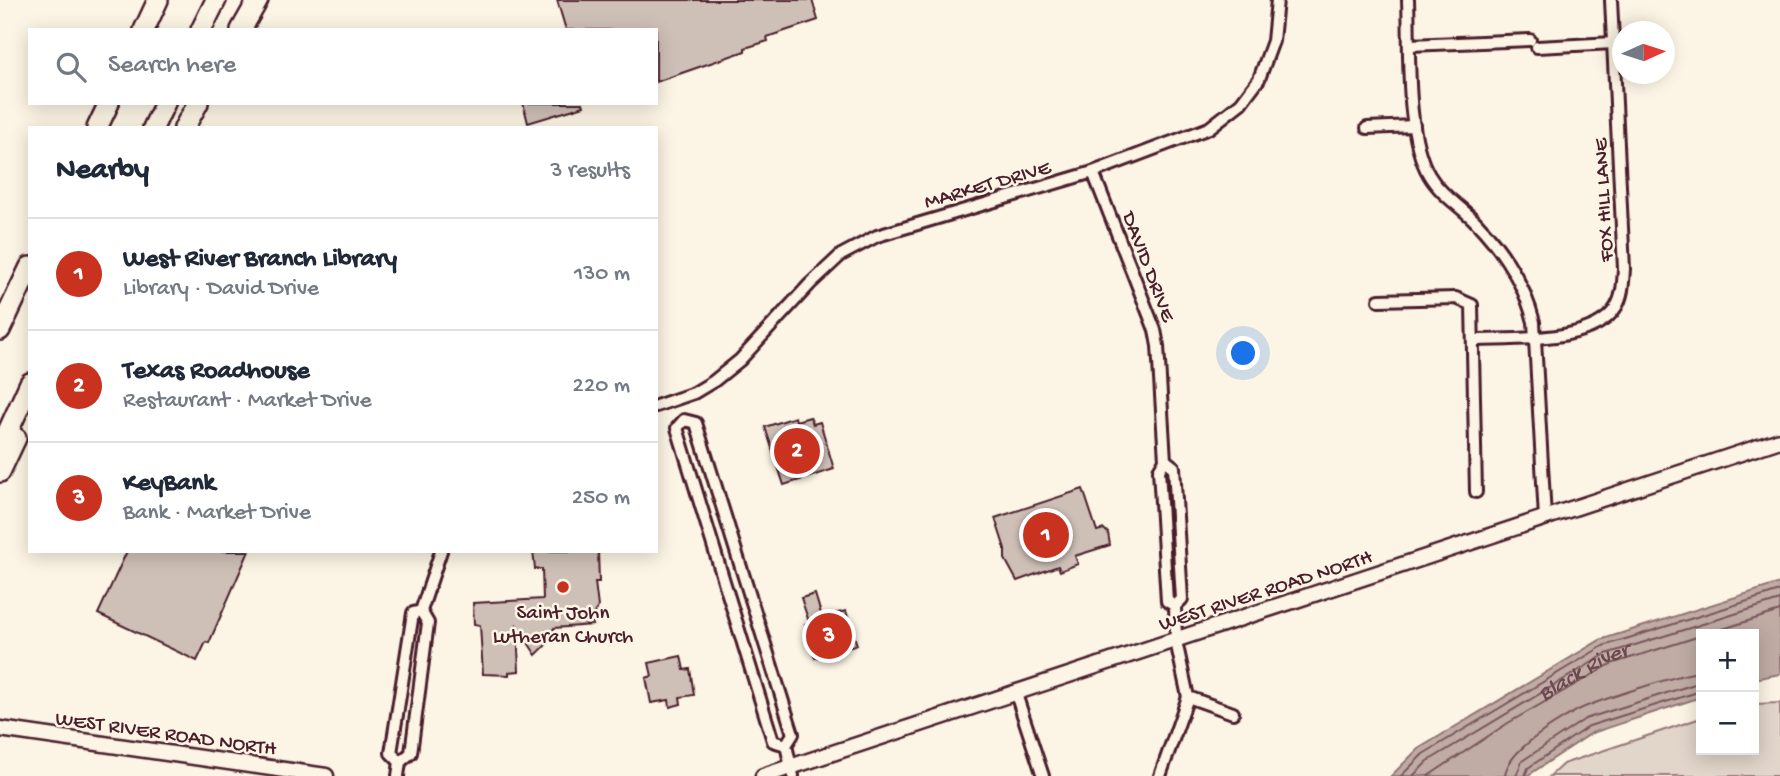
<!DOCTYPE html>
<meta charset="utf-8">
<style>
:root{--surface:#fff;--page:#f2f2f3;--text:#1f2937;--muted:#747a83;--line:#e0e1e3;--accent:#c8321e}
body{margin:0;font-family:"Gochi Hand",sans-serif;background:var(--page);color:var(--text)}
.controls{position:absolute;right:21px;bottom:21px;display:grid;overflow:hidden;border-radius:0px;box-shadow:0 4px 18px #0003}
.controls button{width:63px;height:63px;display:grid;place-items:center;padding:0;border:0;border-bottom:2px solid var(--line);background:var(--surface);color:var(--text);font:35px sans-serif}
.compass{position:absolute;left:1612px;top:21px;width:63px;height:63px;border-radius:50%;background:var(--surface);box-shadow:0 4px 18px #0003;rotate:87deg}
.you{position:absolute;left:1244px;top:354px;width:24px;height:24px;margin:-18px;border:5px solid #fff;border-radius:50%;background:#1a73e8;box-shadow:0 0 0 10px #1a73e833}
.badge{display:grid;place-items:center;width:46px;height:46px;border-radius:50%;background:var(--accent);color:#fff;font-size:23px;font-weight:700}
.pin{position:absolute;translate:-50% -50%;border:4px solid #fff;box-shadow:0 2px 7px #0006}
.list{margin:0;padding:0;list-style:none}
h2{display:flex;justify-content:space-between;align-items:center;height:91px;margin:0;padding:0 28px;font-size:30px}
h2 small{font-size:23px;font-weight:400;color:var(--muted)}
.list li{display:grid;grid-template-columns:46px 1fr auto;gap:21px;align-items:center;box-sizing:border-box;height:112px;padding:0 28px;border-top:2px solid var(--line)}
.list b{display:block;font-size:26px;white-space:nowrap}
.list p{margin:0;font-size:23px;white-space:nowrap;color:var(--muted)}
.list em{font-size:23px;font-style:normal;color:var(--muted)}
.icon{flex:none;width:38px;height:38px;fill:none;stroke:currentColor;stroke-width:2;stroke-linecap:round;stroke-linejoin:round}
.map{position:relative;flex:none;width:1780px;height:776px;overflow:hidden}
.search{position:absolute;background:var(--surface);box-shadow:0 4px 18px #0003;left:28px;top:28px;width:630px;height:77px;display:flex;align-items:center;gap:18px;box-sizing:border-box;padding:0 24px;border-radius:0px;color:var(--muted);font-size:26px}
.panel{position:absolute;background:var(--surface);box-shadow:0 4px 18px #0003;left:28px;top:126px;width:630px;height:427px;border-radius:0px}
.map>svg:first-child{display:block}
.green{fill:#e2d5ca;stroke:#967a7a;stroke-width:2}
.water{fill:#c0aca5;stroke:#917474;stroke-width:2}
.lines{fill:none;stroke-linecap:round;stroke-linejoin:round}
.shore{stroke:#79575c;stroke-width:2}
.building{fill:#cfc0b7;stroke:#4a1f2b;stroke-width:2}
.minor-casing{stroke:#4a1f2b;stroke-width:16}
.tertiary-casing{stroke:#4a1f2b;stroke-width:19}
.motorway-casing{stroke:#4a1f2b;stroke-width:24}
.minor{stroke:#fcf5e5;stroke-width:10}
.tertiary{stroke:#fcf5e5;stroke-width:14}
.motorway{stroke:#fcf5e5;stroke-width:19}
.poi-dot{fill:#c8321e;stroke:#fcf5e5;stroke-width:2.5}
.labels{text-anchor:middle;stroke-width:5;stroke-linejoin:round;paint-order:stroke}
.street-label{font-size:21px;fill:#4a1f2b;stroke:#fcf5e5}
.poi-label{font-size:21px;fill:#4a1f2b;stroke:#fcf5e5}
.water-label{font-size:23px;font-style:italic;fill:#6d4950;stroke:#fcf5e5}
</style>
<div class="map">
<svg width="1780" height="776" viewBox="0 0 1780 776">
<rect width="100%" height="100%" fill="#fcf5e5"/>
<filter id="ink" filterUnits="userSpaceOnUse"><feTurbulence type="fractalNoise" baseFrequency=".0143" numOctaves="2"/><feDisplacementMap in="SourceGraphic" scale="14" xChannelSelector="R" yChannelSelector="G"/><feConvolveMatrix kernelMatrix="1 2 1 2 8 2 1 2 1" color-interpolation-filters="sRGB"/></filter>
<g filter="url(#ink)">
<path class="green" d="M1780,703V776H1550L1563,764L1701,718V750H1754V704Z"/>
<path class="water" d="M1780,583V674L1754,679V634H1701V697L1592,733L1527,776H1391L1418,749L1600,640Z"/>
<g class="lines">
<g class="shore">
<path d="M1401,776L1423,754L1603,646L1780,591"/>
<path id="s1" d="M1413,776L1428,761L1606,654L1780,600"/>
<path d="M1428,776L1508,723L1611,664L1780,611"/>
<path d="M1505,776C1506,751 1557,722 1578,710C1594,702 1685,672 1701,672"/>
<path d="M1516,776L1522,761L1585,719L1701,682"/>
<path d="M1525,776L1528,768L1589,726L1701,691"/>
</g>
</g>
<g class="building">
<path d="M557,0H812L818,20L767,37L768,41L745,48V51L656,82V30H566Z"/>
<path d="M523,103H583L584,106L528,123Z"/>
<path d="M795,417L796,421L810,417L813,424L820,422L834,469L784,485L765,427Z"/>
<path d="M1083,489L1097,531L1104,529L1108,533L1110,545L1075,556L1078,564L1060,571L1058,566L1017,581L1005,559V549L995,518Z"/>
<path d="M127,551H249L209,643L206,642L197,661L98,614Z"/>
<path d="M533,551H598L599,582H595L598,607L592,616L593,625L554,628L546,645L536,655L517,626L519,671L509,672V675L483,674L480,625L474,624L473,603L543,599L542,569H535Z"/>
<path d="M815,594L822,617L846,611L857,645L815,658L806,637L809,636L805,624L809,622L801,598Z"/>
<path d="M681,656L684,670L690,669L694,695L680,697L681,704L670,707L669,700L651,703L646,678L652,676L649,663Z"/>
</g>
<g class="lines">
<defs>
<g id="minor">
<path d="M1408,0C1410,48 1405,135 1429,175C1440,194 1460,206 1475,221C1503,250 1524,283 1534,322L1545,518"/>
<path d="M1410,45L1530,40"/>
<path d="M1537,47L1614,43"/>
<path d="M1367,128L1414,126"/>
<path d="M1093,172L1155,330L1158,346L1165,460L1159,470L1167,601L1175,606L1182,599L1174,467L1165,460"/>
<path d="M1379,300L1456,298L1472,305L1476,492"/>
<path d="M1475,340C1513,338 1594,344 1616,307C1623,296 1623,282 1624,269L1611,0"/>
<path d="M656,406L694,393L714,381L740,360L810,284L841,255L877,236L1093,172L1209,128L1241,103L1259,79L1273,41L1277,0"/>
<path d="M684,420L696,423L793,734L786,745L773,741L677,428Z"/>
<path d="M1175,606L1176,641L1188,697L1233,713"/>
<path d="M421,611L413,613L391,753L400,762L411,753L428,623L421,611L441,551"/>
<path d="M1016,694L1043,776"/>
<path d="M786,745L793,776"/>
<path d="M398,776L400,762"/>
<path d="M1160,776L1188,697"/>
</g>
<g id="tertiary">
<path d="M0,729L326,776"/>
<path d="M763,776L1780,440"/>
</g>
<g id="motorway">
<path d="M144,30L158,0"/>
<path d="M201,30L216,0"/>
<path d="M241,30L258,0"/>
<path d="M97,128L109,103"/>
<path d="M153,128L165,103"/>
<path d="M184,128L198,103"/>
<path d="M0,330L30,267"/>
<path d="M0,449L30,383"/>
<path d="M0,472L16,438"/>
</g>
</defs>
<use href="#minor" class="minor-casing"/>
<use href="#tertiary" class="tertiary-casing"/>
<use href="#motorway" class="motorway-casing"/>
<use href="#minor" class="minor"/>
<use href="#tertiary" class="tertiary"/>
<use href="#motorway" class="motorway"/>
</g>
</g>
<circle class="poi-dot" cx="563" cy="587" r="7"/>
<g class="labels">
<g class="street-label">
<text transform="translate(987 183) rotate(-16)" y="7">MARKET DRIVE</text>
<text transform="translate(1602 200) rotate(-93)" y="7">FOX HILL LANE</text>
<text transform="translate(1150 266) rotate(69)" y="7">DAVID DRIVE</text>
<text transform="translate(1265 589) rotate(-18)" y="7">WEST RIVER ROAD NORTH</text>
<text transform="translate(166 732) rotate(8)" y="7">WEST RIVER ROAD NORTH</text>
</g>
<g class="poi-label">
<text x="563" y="618">Saint John<tspan x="563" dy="24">Lutheran Church</tspan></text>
</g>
<g class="water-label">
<text dy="8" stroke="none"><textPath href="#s1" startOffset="201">Black River</textPath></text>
</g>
</g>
</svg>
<div class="controls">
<button>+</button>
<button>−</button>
</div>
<svg class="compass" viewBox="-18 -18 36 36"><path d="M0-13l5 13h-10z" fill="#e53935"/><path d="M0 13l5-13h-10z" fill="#747a83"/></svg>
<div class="you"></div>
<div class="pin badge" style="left:1046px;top:535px">1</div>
<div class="pin badge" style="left:797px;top:451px">2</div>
<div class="pin badge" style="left:829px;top:636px">3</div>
<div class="search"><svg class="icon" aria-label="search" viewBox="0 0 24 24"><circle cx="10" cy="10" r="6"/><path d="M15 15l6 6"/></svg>Search here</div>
<section class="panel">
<h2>Nearby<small>3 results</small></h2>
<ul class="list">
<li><span class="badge">1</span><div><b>West River Branch Library</b><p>Library · David Drive</p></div><em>130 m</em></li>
<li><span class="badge">2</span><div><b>Texas Roadhouse</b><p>Restaurant · Market Drive</p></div><em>220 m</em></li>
<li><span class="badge">3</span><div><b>KeyBank</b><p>Bank · Market Drive</p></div><em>250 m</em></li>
</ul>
</section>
</div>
